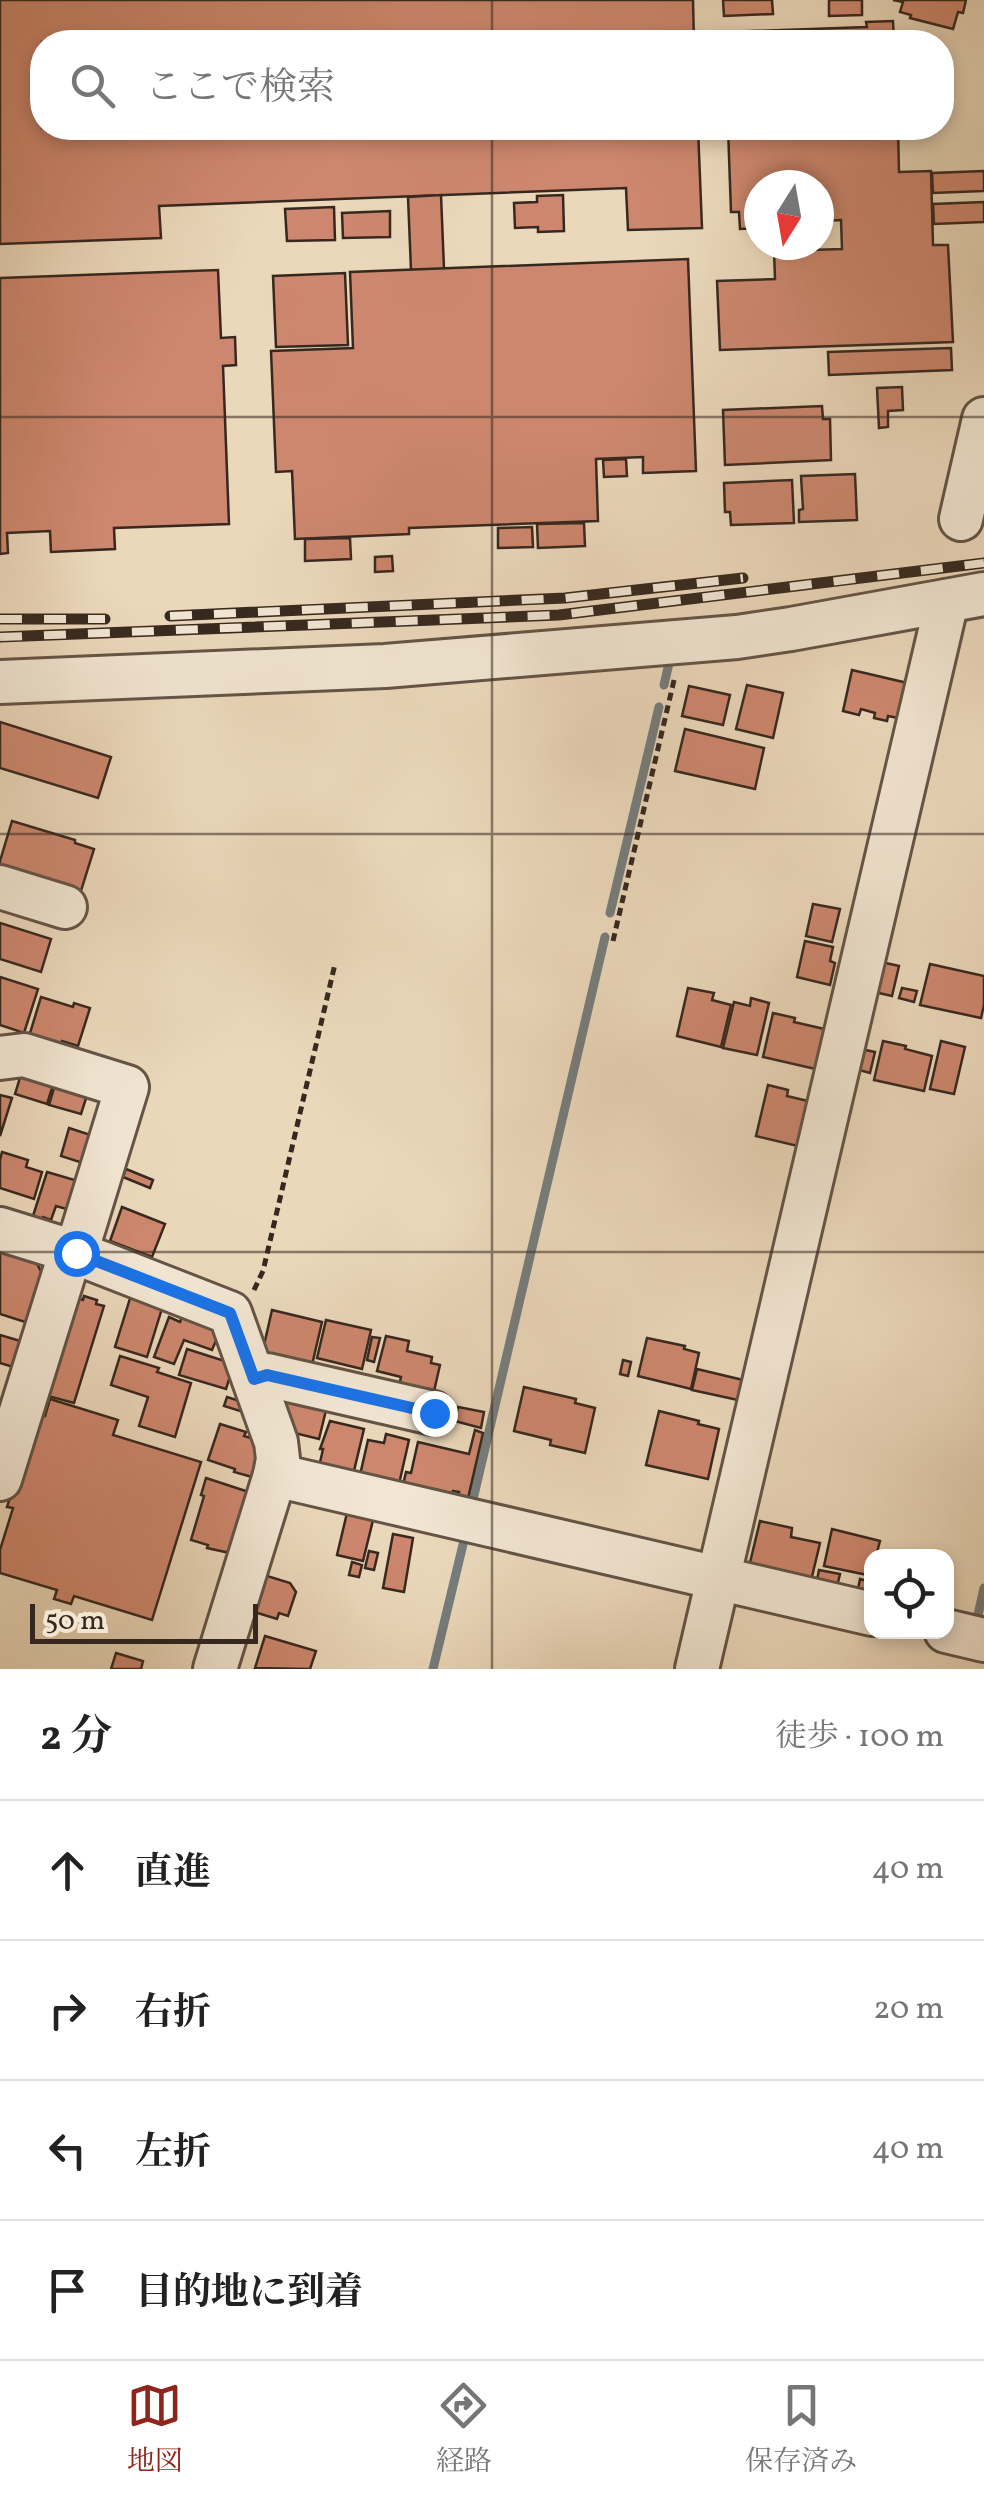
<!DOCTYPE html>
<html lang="ja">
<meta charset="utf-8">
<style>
:root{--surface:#fff;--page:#f6f6f6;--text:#222;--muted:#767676;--line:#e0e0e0;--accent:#8f2418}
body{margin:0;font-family:Vollkorn,"Noto Serif JP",serif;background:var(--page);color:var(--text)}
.controls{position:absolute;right:30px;bottom:30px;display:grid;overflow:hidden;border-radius:20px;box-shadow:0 5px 15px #0003}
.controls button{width:90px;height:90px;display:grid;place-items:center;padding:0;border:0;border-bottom:2px solid var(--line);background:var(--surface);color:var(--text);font:50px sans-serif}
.compass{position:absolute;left:744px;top:170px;width:90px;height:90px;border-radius:50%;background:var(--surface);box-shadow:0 5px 15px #0003;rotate:191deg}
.scale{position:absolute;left:30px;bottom:25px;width:228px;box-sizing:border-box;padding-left:10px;border:5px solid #37281f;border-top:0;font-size:28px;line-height:35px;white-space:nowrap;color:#37281f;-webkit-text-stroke:8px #f2e6d3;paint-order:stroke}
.stop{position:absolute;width:30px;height:30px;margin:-22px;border:8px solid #1a73e8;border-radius:50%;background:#fff}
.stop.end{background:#1a73e8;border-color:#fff;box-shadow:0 2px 10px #0008}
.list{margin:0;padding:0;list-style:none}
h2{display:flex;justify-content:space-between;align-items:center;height:130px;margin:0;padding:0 40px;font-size:42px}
h2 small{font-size:32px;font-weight:400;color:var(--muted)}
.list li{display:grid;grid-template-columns:65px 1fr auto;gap:30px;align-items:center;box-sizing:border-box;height:140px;padding:0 40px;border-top:2px solid var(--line)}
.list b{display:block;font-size:38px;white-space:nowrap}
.list em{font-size:32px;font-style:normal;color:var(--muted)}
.icon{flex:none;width:55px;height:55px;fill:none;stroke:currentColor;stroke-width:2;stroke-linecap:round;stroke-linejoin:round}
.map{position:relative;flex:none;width:984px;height:1669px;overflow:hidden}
.search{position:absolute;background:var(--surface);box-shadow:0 5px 15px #0003;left:30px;right:30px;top:30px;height:110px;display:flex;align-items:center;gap:25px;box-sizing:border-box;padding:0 35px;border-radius:40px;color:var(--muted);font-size:38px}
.sheet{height:690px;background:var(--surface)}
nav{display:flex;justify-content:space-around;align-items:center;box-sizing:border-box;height:140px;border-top:2px solid var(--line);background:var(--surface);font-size:28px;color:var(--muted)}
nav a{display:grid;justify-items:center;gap:5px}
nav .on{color:var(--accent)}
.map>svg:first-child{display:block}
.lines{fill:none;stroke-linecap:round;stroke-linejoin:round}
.stream{stroke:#757d7d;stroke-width:9}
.building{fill:#cd876e;stroke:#37281f;stroke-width:2.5}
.minor-casing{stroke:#645446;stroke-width:48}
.path{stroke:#37281f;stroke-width:5;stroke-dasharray:8 5;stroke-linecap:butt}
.minor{stroke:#f2e6d3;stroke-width:42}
.rail-casing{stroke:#37281f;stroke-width:11}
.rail{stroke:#f2e6d3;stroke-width:8;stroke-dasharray:22;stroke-linecap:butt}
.route{stroke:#1a73e8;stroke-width:12}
.grid{fill:none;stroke:#37281f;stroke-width:2.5;stroke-opacity:0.55}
</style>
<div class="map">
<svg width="984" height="1669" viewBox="0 0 984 1669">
<rect width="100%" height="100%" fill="#ebd8bb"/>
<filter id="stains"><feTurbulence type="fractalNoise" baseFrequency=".002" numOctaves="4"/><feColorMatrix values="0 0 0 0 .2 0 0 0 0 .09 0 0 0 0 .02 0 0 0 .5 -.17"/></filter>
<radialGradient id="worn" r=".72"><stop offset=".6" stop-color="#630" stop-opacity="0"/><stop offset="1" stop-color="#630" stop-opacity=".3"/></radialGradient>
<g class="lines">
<g class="stream">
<path d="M664,685L669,663"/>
<path d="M610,913L659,707"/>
<path d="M471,1508L605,937"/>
<path d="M976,1624L984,1588"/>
<path d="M433,1669L466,1532"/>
</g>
</g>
<g class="building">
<path d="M0,0H693L694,42H42V128H698L702,228L628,230L626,188L159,206L161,238L0,244Z"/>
<path d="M723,0H772L773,14L724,16Z"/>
<path d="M829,0H862V15L829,16Z"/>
<path d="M893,0H966L963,13L958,12L953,29L910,18L911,15L900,12L903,2Z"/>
<path d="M893,21L894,42H725L724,32L867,27L866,22Z"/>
<path d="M728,128H898L899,172L931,171L933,245H948L953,342L720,350L717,281L775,279L774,251L842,249L841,220L819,221V185H759V228L740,229L739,212H731Z"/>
<path d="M984,171V191L933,193L932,173Z"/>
<path d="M441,195L444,269L411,270L408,197Z"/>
<path d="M563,195L564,231L538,232V227L515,228L514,203L537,202V196Z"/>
<path d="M984,202V222L934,224L933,204Z"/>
<path d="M334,207L335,240L287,241L285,209Z"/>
<path d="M390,211V237L343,238L342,213Z"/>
<path d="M688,259L696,471L643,473V457L596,459L598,521L409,528V534L295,539L292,471L276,472L271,351L353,348L350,272Z"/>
<path d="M218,270L221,338L235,337L236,365L223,366L229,524L114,528L115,549L51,552L50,531L7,533L8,553L0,554V278Z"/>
<path d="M345,273L348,345L276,347L273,276Z"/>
<path d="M951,348L952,370L829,375L828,352Z"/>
<path d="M902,387L903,410L888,411V427L879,428L877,388Z"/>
<path d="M822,406L823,419H830L831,460L725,465L723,410Z"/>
<path d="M626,459L627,476L604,477L603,460Z"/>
<path d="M855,474L857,520L799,522V510L803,509L801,476Z"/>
<path d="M792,480L794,523L731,525L730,512H725L724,483Z"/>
<path d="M584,523L585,546L538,548L537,524Z"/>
<path d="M532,527L533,547L498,548V528Z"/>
<path d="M350,538L351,559L305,561V539Z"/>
<path d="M392,556L393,571L375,572V557Z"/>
<path d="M852,670L916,685L908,720L888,716L887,721L874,718L875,713L861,709L859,715L843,711Z"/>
<path d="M747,685L783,693L773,738L736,729Z"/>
<path d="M689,686L730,695L723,725L682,716Z"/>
<path d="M0,722L111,757L98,798L0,768Z"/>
<path d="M685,729L764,748L755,789L675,771Z"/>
<path d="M12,821L75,840V843L94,849L80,894L0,869V861Z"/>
<path d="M813,904L840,909L832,942L806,936Z"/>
<path d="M0,923L51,939L41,972L0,959Z"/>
<path d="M805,941L833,947L830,961L835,963L830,985L797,977Z"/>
<path d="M877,961L899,966L892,996L870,991Z"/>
<path d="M930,964L984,976V1005L981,1018L920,1005Z"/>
<path d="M0,977L38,989L24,1033L0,1025Z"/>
<path d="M688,988L714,993L712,1000L731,1005L721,1047L677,1036Z"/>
<path d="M902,988L917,991L914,1002L899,998Z"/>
<path d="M41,997L73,1007L74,1003L90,1008L78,1046L62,1041L58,1053L27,1043Z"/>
<path d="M751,998L769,1003L757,1055L723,1048L734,1002L750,1006Z"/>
<path d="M773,1013L795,1018L794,1022L833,1031L824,1071L763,1057Z"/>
<path d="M883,1041L906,1046L905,1049L932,1056L924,1091L874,1080Z"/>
<path d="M941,1041L965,1047L954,1094L930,1089Z"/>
<path d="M856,1048L875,1052L870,1073L852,1068Z"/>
<path d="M23,1068L55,1078L47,1104L15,1094Z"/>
<path d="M57,1078L89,1089L81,1114L49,1105Z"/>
<path d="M768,1085L788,1090L787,1096L812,1102L802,1147L756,1136Z"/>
<path d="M0,1095L12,1098L0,1136Z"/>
<path d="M69,1128L103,1139L95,1167L61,1156Z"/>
<path d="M2,1152L28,1160L26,1167L42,1172L34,1199L0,1188V1160Z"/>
<path d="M126,1169L153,1180L150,1188L123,1177Z"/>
<path d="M47,1172L85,1183L77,1212L56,1206L51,1220L43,1217L41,1222L32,1219Z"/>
<path d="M122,1207L165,1224L152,1257L110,1241Z"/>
<path d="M0,1248L34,1258L43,1275L28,1323L0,1314Z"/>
<path d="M132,1292L164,1302L147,1357L115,1347Z"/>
<path d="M84,1296L97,1300L96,1304L104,1306L74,1403L44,1395L74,1297L83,1300Z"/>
<path d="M186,1307L224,1322L212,1350L184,1340L174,1364L154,1357L169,1317L180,1322Z"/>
<path d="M272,1310L322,1322L312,1365L262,1354Z"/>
<path d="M326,1320L371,1330L362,1369L317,1358Z"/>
<path d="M0,1335L24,1342L16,1368L0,1363Z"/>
<path d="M386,1336L409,1341L407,1351L432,1357L431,1363L440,1365L432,1400L399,1386L401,1377L377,1371Z"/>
<path d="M372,1337L380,1338L374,1362L367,1360Z"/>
<path d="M647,1338L685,1346L684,1349L699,1353L691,1389L638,1376Z"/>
<path d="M187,1349L234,1364L226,1389L179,1375Z"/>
<path d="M120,1356L159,1368L157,1372L191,1383L175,1437L139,1426L148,1397L111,1385Z"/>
<path d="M623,1360L631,1362L628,1376L620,1374Z"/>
<path d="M697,1369L743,1380L738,1400L692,1390Z"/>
<path d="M524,1387L576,1399L575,1403L595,1408L585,1453L550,1445L551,1440L514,1431Z"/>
<path d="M289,1389L329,1398L319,1439L286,1431L281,1424Z"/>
<path d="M227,1397L243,1402L240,1411L224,1406Z"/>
<path d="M50,1399L118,1420L113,1435L201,1462L152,1620L74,1596L71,1604L54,1599L57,1590L0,1573V1550L13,1508L7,1507L12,1491L18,1493L36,1414L45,1416Z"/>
<path d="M458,1407L484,1412L481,1428L455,1421Z"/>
<path d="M659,1411L699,1421L698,1424L719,1429L708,1479L646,1465Z"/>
<path d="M330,1421L364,1429L353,1475L319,1467L323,1449H320Z"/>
<path d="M220,1424L246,1432L244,1436L264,1442L252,1477L234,1472L235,1469L208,1460Z"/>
<path d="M475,1430L483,1433L466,1507L456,1505L459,1492L453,1491L449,1509L400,1498L406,1472L411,1473L418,1442L469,1454Z"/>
<path d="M386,1434L409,1440L399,1484L360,1475L368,1440L384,1443Z"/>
<path d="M206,1478L258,1495L239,1555L207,1548L208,1545L191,1540L204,1496L201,1495Z"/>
<path d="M375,1512L363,1561L337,1555L347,1513Z"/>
<path d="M760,1521L792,1528L791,1537L820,1543L810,1585L748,1571Z"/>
<path d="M832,1529L880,1541L876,1556H872V1576L824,1566Z"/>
<path d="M393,1534L413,1538L404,1592L383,1588Z"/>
<path d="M369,1551L378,1553L374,1570L365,1568Z"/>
<path d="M352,1562L362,1565L359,1577L349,1575Z"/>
<path d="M819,1570L840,1574L835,1595L815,1590Z"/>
<path d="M254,1572L290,1583L296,1592L288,1616L279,1613L277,1619L251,1611Z"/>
<path d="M860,1579L871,1582L866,1601L856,1599Z"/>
<path d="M265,1636L316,1651L310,1669L255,1668Z"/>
<path d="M116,1653L143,1661L141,1669H111Z"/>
</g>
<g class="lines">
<defs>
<g id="minor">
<path d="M961,519L984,419"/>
<path d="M0,682L385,666L737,637L791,629L984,594"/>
<path d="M0,887L65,907"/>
<path d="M0,1058L24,1055L127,1087L76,1253"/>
<path d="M0,1229L71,1251L230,1313L276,1442L278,1459L275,1475L215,1669"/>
<path d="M254,1379L267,1375L433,1413"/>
<path d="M275,1475L872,1614"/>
<path d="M0,1479L71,1251"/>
<path d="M946,1631L984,1640"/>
<path d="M697,1669L947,601"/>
</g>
</defs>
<use href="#minor" class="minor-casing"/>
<g class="path">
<path d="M613,941L675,676"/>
<path d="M254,1290L263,1271L335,964"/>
</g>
<use href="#minor" class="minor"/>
<defs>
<g id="rail">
<path d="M170,616L565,598L743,578"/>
<path d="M0,619H105"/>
<path d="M0,637L559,615L984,563"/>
</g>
</defs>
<use href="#rail" class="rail-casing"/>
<use href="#rail" class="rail"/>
</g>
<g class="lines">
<path class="route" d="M76,1253L230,1313L254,1379L267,1375L434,1413"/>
</g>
<path class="grid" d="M492,0V42M492,128V1669M0,417H984M0,834H984M0,1252H984"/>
<rect width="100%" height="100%" filter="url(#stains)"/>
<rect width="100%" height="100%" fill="url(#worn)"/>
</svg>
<div class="controls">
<button><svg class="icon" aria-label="locate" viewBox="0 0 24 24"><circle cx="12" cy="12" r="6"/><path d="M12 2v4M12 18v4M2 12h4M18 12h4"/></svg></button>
</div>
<svg class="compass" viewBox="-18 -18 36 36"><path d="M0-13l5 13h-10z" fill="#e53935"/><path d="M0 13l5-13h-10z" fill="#767676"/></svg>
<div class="scale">50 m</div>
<div class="stop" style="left:76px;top:1253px"></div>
<div class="stop end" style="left:434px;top:1413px"></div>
<div class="search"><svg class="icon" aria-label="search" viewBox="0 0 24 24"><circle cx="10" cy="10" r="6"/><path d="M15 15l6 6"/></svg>ここで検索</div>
</div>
<section class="sheet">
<h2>2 分<small>徒歩 · 100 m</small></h2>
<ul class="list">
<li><svg class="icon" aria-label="ahead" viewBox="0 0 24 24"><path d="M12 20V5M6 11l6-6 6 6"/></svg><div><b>直進</b></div><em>40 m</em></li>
<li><svg class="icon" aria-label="right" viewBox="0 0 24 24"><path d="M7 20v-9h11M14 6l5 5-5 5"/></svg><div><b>右折</b></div><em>20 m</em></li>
<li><svg class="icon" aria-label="left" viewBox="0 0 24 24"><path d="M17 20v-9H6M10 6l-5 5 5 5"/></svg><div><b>左折</b></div><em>40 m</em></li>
<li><svg class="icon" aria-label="arrive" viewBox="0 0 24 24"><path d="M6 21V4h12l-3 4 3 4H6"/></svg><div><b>目的地に到着</b></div></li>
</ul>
</section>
<nav>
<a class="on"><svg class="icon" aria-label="map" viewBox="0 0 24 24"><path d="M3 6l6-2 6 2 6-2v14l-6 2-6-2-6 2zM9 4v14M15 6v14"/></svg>地図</a>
<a><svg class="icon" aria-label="directions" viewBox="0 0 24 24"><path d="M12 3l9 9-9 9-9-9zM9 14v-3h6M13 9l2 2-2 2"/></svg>経路</a>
<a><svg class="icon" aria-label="saved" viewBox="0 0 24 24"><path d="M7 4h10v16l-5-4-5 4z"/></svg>保存済み</a>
</nav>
